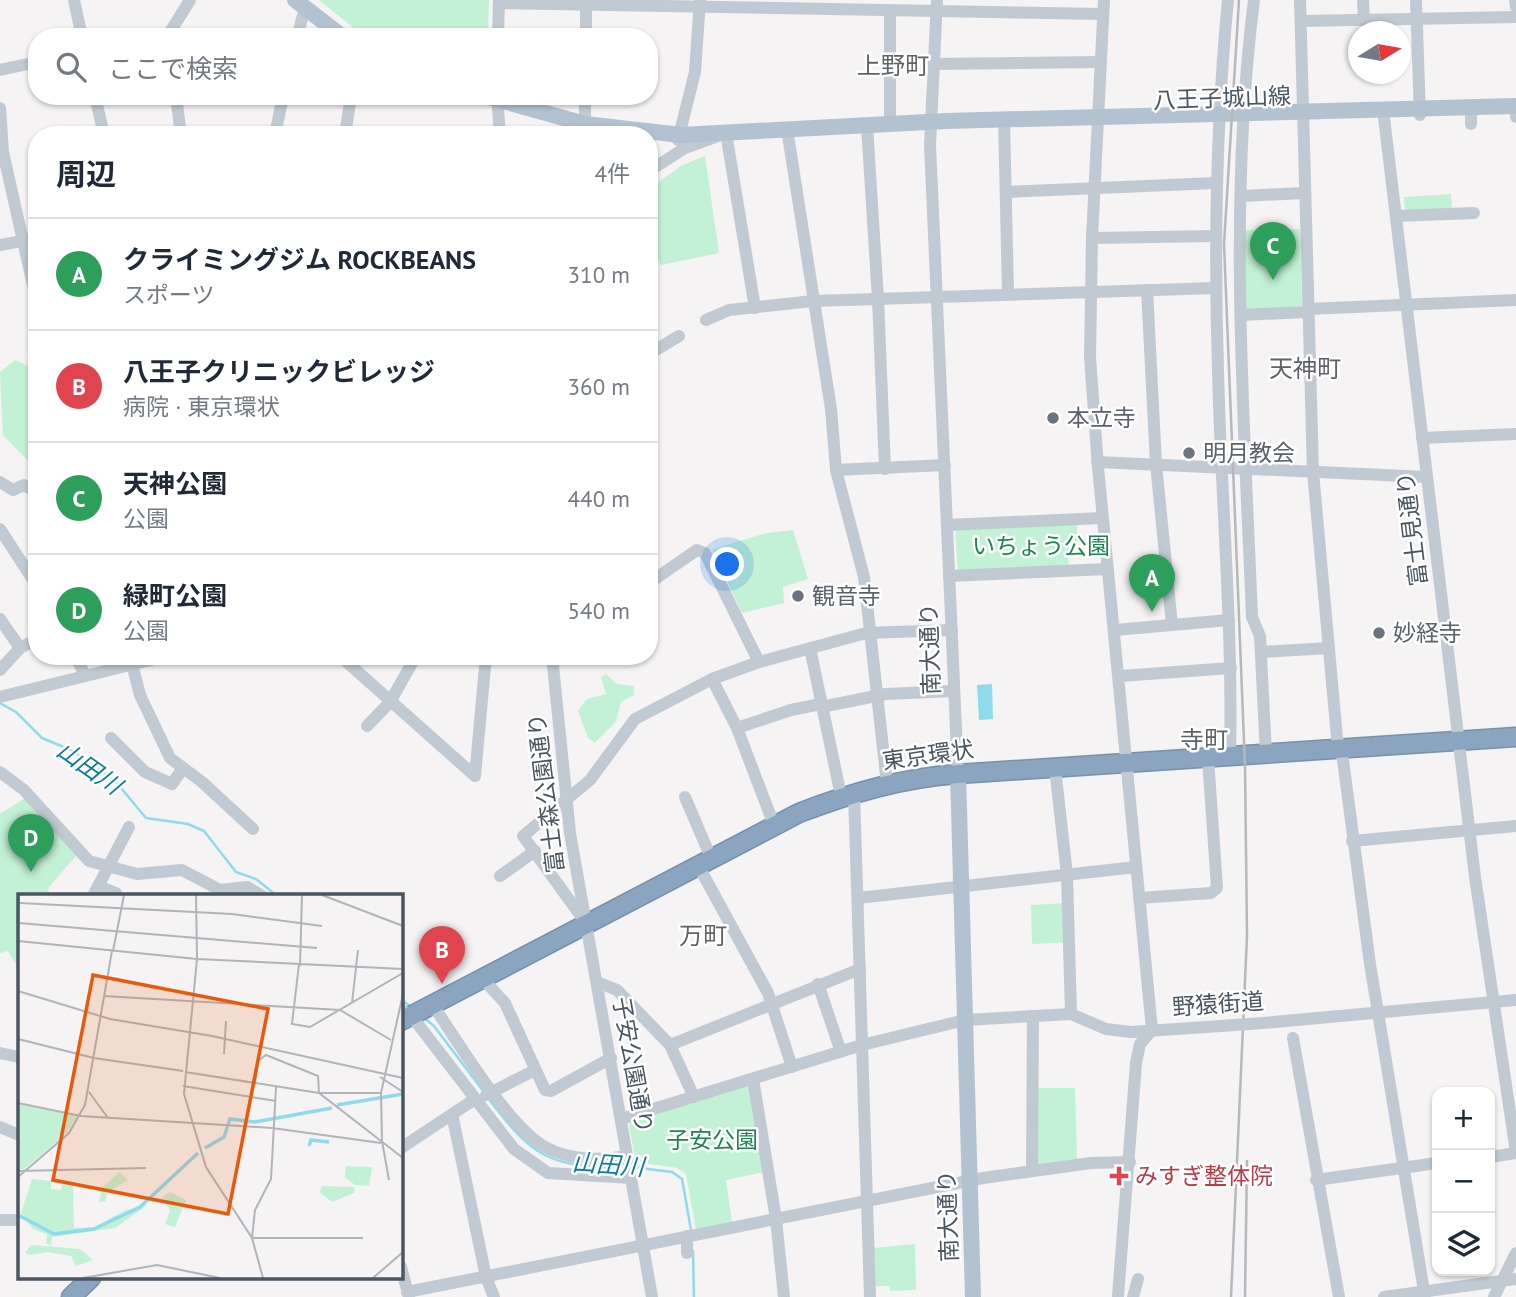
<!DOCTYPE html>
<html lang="ja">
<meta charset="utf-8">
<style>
:root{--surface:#fff;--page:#f2f2f3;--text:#1f2937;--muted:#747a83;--line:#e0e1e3;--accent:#ea580c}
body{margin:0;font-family:"PT Sans","Noto Sans JP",sans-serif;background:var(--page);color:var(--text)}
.controls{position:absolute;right:21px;bottom:21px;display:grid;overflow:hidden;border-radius:14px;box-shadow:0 2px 5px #0004}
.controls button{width:63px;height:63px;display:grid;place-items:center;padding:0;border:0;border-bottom:2px solid var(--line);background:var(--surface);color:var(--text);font:35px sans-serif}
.compass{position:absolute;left:1348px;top:21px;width:63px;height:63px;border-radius:50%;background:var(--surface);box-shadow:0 2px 5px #0004;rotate:79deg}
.you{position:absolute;left:728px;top:565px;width:24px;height:24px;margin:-18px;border:5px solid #fff;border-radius:50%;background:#1a73e8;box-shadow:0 0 0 10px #1a73e833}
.badge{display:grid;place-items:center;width:46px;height:46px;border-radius:50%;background:var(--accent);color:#fff;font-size:23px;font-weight:700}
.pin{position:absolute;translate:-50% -58px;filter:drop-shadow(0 2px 4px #0008)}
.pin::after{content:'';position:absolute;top:37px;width:24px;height:21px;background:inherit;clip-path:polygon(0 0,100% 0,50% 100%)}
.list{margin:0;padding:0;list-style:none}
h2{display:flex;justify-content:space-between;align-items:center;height:91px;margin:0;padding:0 28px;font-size:30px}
h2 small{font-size:23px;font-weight:400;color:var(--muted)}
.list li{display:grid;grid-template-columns:46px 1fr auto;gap:21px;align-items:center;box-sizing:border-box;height:112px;padding:0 28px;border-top:2px solid var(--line)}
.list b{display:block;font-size:26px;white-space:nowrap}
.list p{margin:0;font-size:23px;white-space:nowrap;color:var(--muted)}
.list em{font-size:23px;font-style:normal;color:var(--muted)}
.icon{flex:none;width:38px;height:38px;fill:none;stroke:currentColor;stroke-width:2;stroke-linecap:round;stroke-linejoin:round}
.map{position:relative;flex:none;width:1516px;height:1297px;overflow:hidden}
.search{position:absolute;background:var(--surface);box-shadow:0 2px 5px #0004;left:28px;top:28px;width:630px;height:77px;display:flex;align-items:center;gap:18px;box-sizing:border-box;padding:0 24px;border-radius:28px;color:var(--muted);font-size:26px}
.panel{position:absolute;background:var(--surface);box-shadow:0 2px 5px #0004;left:28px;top:126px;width:630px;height:539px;border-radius:28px}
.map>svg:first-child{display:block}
.green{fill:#c3f1d5}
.water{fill:#90daee}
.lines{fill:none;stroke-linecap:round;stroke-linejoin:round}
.stream{stroke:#90daee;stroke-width:2.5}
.highway-casing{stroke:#7690ad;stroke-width:21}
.minor{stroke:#c1cad2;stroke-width:12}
.major{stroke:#b3c2d1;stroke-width:16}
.highway{stroke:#8ba5c1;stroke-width:18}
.rail{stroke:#b5b8bd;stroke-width:2.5}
.minor-bridge{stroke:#c1cad2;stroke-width:12}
.worship-dot{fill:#6b7280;stroke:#fff;stroke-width:2.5}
.health-dot{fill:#e0444e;stroke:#fff;stroke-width:2.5}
.labels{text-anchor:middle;stroke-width:5;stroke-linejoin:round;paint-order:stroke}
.street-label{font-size:23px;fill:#4a5661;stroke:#fff}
.worship-label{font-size:23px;fill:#5b616d;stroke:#fff;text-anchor:start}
.park-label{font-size:23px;fill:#17864f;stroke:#fff}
.health-label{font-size:23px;fill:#be3a42;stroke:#fff;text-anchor:start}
.neighbourhood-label{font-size:24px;fill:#5f6368;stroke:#fff}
.water-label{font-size:24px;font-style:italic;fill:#0c7c9b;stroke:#fff}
.inset-river{fill:none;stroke:#90daee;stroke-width:3.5}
.inset-road{fill:none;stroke:#b1b4b9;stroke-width:2}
.view{fill:#e8590c;fill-opacity:0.15;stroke:#e8590c;stroke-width:3.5}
.inset-edge{fill:none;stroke:#4a5661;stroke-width:3.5}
</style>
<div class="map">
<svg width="1516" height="1297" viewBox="0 0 1516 1297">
<rect width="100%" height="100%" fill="#f5f3f3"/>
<g class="green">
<path d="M319,0H489L488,37H365Z"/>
<path d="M705,156L719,253L661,265L649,238V189L681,166Z"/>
<path d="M1451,194L1452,209L1405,212L1404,197Z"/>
<path d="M1300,229L1302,306L1247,311L1244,308V230Z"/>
<path d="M15,360L37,370L35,468L3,435L0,372Z"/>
<path d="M1076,519L1079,553L1068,554L1069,571L958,576L955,525Z"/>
<path d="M793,530L808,579L783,587L784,603L742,613L712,549L767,533Z"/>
<path d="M606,674L617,684L634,686V695L621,702L616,721L595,743L588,738L578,711L587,699L606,694L601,677Z"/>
<path d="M27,797L77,855L48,888L50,896H19V970L8,951L0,953V814Z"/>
<path d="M1067,903L1069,942L1032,944L1031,905Z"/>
<path d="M750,1084L764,1172L726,1180L732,1222L696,1230L686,1174L677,1168L636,1162L629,1125L634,1119Z"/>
<path d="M1038,1088H1075L1077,1159L1036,1165Z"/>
<path d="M915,1244L916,1290L890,1291L889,1286H875L874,1248Z"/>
</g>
<path class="water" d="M992,684L993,719L979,720L977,685Z"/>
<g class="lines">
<g class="stream">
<path d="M0,703L16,712L42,738L71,750L116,782L146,818L188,824L204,831L236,872L256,879L277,896"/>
<path d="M401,999L412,1008"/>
<path d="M422,1016L434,1026L484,1092"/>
<path d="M488,1098C533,1157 549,1168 625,1167"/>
<path d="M632,1167L672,1172L682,1179L691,1230"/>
<path d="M693,1251L694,1297"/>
</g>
<defs>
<g id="highway">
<path d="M401,1021L799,813C851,793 902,778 958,774L1516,737"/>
<path d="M71,1297L91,1278"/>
</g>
</defs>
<use href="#highway" class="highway-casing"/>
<g class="minor">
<path d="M74,0L82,37"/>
<path d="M937,0L930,145L958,774"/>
<path d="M1104,0L1092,238L1090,357L1098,467L1152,1030"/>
<path d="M1228,0C1216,123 1214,246 1218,370C1221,499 1233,627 1230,756"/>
<path d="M1254,0C1228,204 1244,413 1252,617L1260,636L1266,754"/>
<path d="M1300,0L1313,472L1337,738L1343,760L1370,964L1425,1297"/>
<path d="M1363,0L1364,20"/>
<path d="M1416,0L1420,115"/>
<path d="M1515,0L1516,7"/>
<path d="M499,3L1103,14"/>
<path d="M890,12V125"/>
<path d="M1301,21L1516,17"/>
<path d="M167,37L190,0"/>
<path d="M297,37L305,8"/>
<path d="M498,37L499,0"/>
<path d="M586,37V0"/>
<path d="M933,64L1100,62"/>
<path d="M0,70L37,62"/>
<path d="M95,96L104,135"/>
<path d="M176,96L181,135"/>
<path d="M497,96L500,135"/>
<path d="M1471,107V124"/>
<path d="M0,108L3,152L37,303"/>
<path d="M1383,109L1475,877L1516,1152"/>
<path d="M1516,114V117"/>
<path d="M1004,119L1008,293"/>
<path d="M585,124V96"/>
<path d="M867,126L878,299L885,469"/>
<path d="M787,129L831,409L836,470L864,577L887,784"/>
<path d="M275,135L283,96"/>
<path d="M345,135L351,96"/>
<path d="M678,140L695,72L700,0"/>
<path d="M649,151V164"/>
<path d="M649,171L685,148L726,133L755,308"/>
<path d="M1006,192L1216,183"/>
<path d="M1241,196L1304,193"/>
<path d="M1396,216L1474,213"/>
<path d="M1092,238L1216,236"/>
<path d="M0,245L37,238"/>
<path d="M1147,290L1156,464L1172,625"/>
<path d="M1308,309L1516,300"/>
<path d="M1241,315L1308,312"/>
<path d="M706,320L729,310L813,301L1216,288"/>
<path d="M649,354L679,336"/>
<path d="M1422,438L1516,434"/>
<path d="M1097,462L1427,477"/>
<path d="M836,470L945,465"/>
<path d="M0,482L13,490L24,485L37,493"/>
<path d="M947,525L1102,518"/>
<path d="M0,529L37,586"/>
<path d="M949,576L1108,569"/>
<path d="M649,583L697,550L705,553L759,662"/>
<path d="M0,619L20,648"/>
<path d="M1115,630L1229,620"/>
<path d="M810,648L841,796"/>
<path d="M1261,652L1329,648"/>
<path d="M75,656L85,675"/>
<path d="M130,656L140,695L170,758L202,782L253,829"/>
<path d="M340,656L475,776L486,656"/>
<path d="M552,656L570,833L652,1297"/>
<path d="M0,670L20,648L37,639"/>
<path d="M1120,676L1231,668"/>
<path d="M712,679L737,728L774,825"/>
<path d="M0,697L167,656"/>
<path d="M821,707L886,694L954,691"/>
<path d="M367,726L390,702L416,656"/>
<path d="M737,728L791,710L821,704"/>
<path d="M111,738L145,772L172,784L183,768"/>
<path d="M1055,768L1067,875L1071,1014"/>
<path d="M0,772L24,790L89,861L137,874L182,870L220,890L223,896"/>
<path d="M854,792L870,1297"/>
<path d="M685,797L711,858"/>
<path d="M1352,841L1516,826"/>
<path d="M698,865L768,993L792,1067"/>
<path d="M500,876L535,851"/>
<path d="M98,886L116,893"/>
<path d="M220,890L247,887L262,896"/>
<path d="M93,896L129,827"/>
<path d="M858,898L1136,867"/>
<path d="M1139,898L1211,893L1217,888L1208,758"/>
<path d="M586,923L523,836L590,780L635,719L712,679L759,662L866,633L952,630"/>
<path d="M482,978L505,1003L545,1090L551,1091L611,1058"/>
<path d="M597,982L617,990L670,1045L694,1097"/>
<path d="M818,984L841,1052"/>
<path d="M432,1004C458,1041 509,1129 547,1148C570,1160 602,1161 627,1156"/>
<path d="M401,1009L417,1023L514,1149L548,1173L631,1178"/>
<path d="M1263,1023L1516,1000"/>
<path d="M1293,1038L1339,1297"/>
<path d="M670,1045L860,969"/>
<path d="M0,1053L19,1057"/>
<path d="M753,1079L776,1219L784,1297"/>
<path d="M486,1095L535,1070"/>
<path d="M452,1114L486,1277L494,1297"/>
<path d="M621,1119L862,1045L965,1020L1071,1014L1106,1029L1131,1032L1221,1026"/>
<path d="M0,1127L19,1135"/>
<path d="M401,1148L475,1099"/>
<path d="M1490,1157L1516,1153"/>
<path d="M1032,1169L1033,1016"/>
<path d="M1316,1180L1437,1163"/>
<path d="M0,1220H19"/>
<path d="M687,1236V1253"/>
<path d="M401,1267L409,1297"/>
<path d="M407,1292L983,1178L1091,1163L1130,1162"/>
<path d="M1118,1296L1136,1063L1140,1044L1152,1030"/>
<path d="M1384,1297L1516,1279"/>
<path d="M1494,1297L1516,1253"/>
</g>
<g class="major">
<path d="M295,0L343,37"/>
<path d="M485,96L585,124L681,135L946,121L1516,106"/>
<path d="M958,774L973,1297"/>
</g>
<use href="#highway" class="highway"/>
<g class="rail">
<path d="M1231,1297L1247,936L1245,766L1224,244L1239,0"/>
<path d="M1245,1297L1247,1161"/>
</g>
<g class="minor-bridge">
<path d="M1221,1026L1263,1023"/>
<path d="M1133,1297L1138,1279"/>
</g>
</g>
<g class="worship-dot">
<circle cx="1053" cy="418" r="7"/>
<circle cx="1189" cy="453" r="7"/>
<circle cx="798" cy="596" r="7"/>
<circle cx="1379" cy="633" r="7"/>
</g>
<path class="health-dot" d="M1115.5 1165.5h7v7h7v7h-7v7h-7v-7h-7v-7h7z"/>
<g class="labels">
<g class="street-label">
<text transform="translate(1222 98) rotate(-2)" y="8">八王子城山線</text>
<text transform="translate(1412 529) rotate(-97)" y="8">富士見通り</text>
<text transform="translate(930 649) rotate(-92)" y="8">南大通り</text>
<text transform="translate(928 755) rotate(-8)" y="8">東京環状</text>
<text transform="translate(546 793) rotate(-97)" y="8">富士森公園通り</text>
<text transform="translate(1218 1004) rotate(-4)" y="8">野猿街道</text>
<text transform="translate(633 1065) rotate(80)" y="8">子安公園通り</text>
<text transform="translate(948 1216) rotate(-92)" y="8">南大通り</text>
</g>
<g class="worship-label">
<text x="1067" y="426">本立寺</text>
<text x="1203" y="461">明月教会</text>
<text x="812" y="604">観音寺</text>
<text x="1393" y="641">妙経寺</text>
</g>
<g class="park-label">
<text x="1041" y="554">いちょう公園</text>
<text x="712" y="1148">子安公園</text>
</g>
<g class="health-label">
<text x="1135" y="1184">みすぎ整体院</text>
</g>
<g class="neighbourhood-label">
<text x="893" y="74">上野町</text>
<text x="1305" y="377">天神町</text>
<text x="1204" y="748">寺町</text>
<text x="703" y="944">万町</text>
</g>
<g class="water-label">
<text transform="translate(89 768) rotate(35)" y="8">山田川</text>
<text transform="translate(608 1165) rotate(4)" y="8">山田川</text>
</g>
</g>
<g transform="translate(18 894)">
<rect width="385" height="385" fill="#f5f3f3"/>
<path d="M0,210L59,222L49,239L6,275H0ZM328,272L354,273L351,292L337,291L327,283ZM101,278L110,286L89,299L87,308H81L84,294ZM14,285L33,287V295L43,296L44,289L55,290L56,334L76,333L108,316L128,312L97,334L34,343L33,351L28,350L29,340L15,335L3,319ZM304,292L337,293L336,299L314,308L302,298ZM152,298L168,306L157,333L147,330L152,316L143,304ZM13,351L62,355L75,366L58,372L53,362L29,358L13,361L7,359Z" fill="#c3f1d5"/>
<path class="inset-river" d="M319,211L385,200M291,252L293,246L311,248M187,254L206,243L212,225L237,228L314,214M0,321L36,340L76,335L122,313L180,259"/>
<path class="inset-road" d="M178,1L179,64M304,1L385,32M2,9L214,20L304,32M1,29L299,54M0,40L1,1M0,47L179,65L385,75M95,57L106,1M179,65L166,200L188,273L234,344L245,384M281,70L274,130L292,133L385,79M282,72L284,1M0,97L92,125L194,142L385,184M86,102L322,116L373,146M334,109L340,56M0,145L76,164L165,177M206,160L208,127M167,178L301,199L385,264M362,183L385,198M237,189L240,167L248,161L300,182L301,199H363M165,192L258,207M258,193L253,285L237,316L234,344H345M71,198L90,224M0,209L63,222L254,234L363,249M0,277L128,274M0,283L51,239L67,211L94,57M371,286L364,247L363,199L385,100M65,384L139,371L202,384M355,384L385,358"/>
<path class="view" d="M75,81L250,115L210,320L35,286Z"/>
<rect width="385" height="385" class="inset-edge"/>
</g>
</svg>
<div class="controls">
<button>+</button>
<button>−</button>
<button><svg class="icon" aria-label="layers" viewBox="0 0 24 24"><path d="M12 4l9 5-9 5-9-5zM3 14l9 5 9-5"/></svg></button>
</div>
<svg class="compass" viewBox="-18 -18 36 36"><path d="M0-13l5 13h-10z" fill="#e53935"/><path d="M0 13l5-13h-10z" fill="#747a83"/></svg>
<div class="you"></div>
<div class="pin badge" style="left:1152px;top:612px;background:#2e9e5b">A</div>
<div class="pin badge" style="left:442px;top:984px;background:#e0444e">B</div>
<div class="pin badge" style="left:1273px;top:280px;background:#2e9e5b">C</div>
<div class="pin badge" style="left:31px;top:872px;background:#2e9e5b">D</div>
<div class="search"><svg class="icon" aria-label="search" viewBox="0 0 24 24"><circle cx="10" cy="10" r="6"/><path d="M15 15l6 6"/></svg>ここで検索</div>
<section class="panel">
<h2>周辺<small>4件</small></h2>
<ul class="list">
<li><span class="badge" style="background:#2e9e5b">A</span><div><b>クライミングジム ROCKBEANS</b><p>スポーツ</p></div><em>310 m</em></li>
<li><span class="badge" style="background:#e0444e">B</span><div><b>八王子クリニックビレッジ</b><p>病院 · 東京環状</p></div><em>360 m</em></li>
<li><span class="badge" style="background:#2e9e5b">C</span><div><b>天神公園</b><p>公園</p></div><em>440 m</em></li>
<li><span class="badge" style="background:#2e9e5b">D</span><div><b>緑町公園</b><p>公園</p></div><em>540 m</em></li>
</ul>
</section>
</div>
